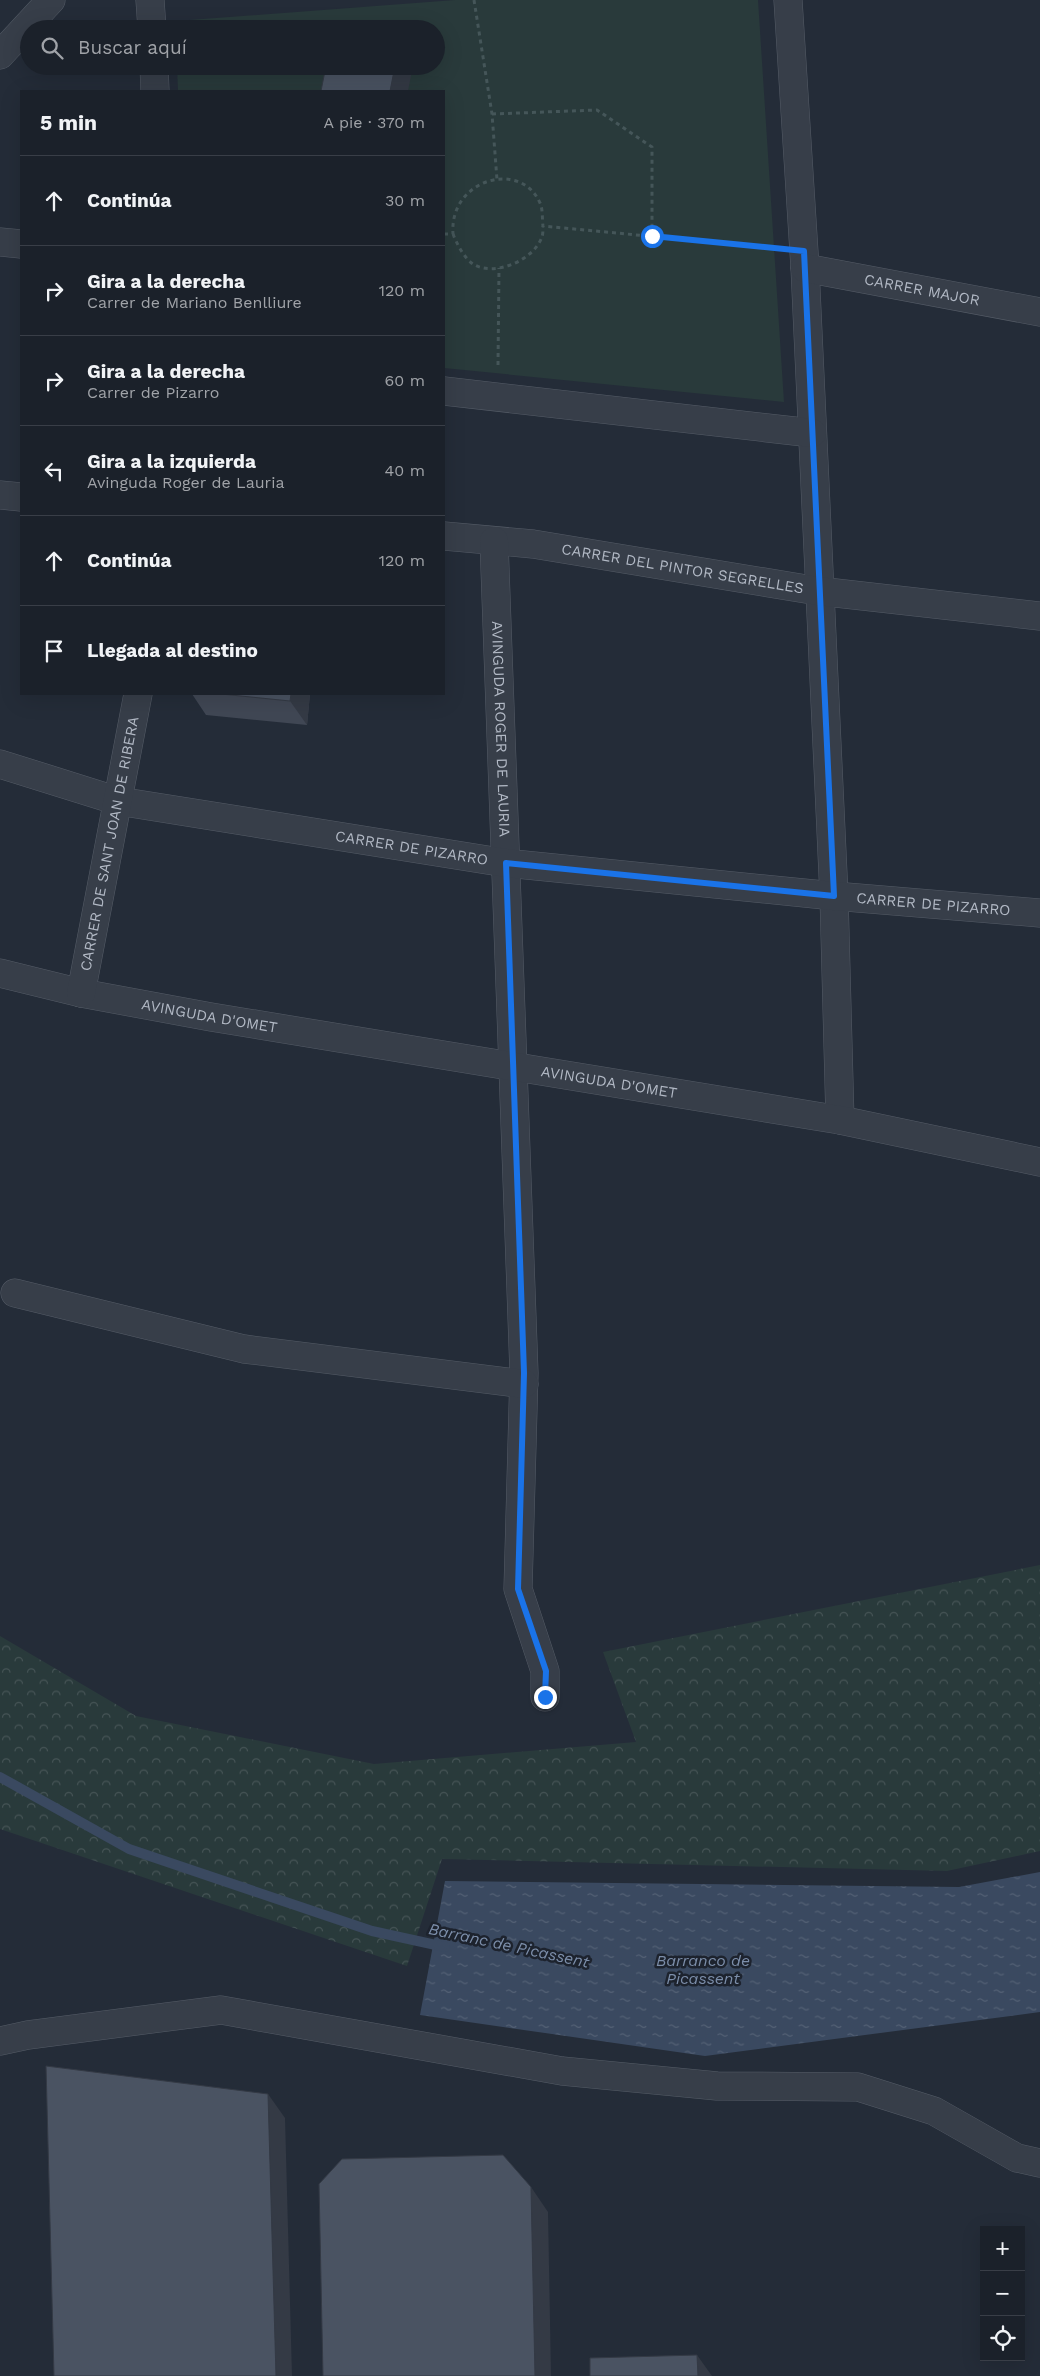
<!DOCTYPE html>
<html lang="es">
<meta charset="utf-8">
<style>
:root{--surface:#1b212a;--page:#282e36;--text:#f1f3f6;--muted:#a0a3a8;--line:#393e47}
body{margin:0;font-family:"Work Sans",sans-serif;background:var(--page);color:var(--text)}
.controls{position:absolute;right:15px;bottom:15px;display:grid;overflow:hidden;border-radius:0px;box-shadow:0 5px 20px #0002}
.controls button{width:45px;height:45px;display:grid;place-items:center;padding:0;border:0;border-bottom:1px solid var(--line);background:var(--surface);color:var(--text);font:25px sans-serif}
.stop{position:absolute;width:15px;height:15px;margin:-11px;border:4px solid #1a73e8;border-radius:50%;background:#fff}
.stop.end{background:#1a73e8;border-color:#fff;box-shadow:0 1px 5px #0008}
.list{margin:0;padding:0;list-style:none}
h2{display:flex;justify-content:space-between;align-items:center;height:65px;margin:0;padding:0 20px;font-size:21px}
h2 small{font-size:16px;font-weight:400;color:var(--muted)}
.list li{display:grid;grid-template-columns:32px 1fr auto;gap:15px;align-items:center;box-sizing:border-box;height:90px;padding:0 20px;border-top:1px solid var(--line)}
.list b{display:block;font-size:19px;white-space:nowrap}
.list p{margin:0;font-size:16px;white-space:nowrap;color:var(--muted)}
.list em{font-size:16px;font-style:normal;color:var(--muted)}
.icon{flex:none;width:28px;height:28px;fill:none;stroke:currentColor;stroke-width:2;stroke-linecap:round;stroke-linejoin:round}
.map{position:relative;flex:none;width:1040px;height:2376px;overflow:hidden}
.search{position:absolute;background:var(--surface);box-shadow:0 5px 20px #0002;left:20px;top:20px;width:425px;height:55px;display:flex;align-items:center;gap:12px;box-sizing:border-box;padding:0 18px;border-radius:28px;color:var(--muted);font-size:19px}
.panel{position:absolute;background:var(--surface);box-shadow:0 5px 20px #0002;left:20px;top:90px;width:425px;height:605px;border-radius:0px}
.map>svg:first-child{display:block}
.green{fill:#293a3b}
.forest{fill:url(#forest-crowns)}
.water{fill:url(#water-ripples)}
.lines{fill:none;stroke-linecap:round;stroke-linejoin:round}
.stream{stroke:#3a4960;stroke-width:10}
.minor-casing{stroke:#555c67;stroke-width:29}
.path{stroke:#455659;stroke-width:3;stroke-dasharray:4 4;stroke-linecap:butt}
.minor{stroke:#373e49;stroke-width:28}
.wall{fill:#404754}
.shaded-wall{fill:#343a45}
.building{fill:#4a5362;stroke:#343a45}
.route{stroke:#1a73e8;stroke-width:6}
.labels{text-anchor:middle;stroke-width:5;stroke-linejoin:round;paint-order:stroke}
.street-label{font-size:15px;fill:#b2b9c5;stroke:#1d232e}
.water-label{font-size:16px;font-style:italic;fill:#7c8eaa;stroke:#1d232e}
</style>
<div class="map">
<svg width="1040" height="2376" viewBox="0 0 1040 2376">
<defs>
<pattern id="forest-crowns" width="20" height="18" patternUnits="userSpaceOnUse" patternTransform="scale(1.25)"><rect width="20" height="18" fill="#293a3b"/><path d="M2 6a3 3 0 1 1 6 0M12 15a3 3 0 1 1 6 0" fill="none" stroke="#465456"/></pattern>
<pattern id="water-ripples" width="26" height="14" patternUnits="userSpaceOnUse" patternTransform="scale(1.25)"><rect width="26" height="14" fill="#3a4960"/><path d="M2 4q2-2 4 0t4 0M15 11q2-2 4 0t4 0" fill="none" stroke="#546175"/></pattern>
</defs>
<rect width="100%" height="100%" fill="#242c38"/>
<path class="green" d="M455,0H758L784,402L444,368V91H178L177,66H436V29H176V21Z"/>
<path class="forest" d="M1040,1565V1851L947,1871L442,1859L407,1966L0,1829V1636L136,1716L374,1764L636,1742L603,1652Z"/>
<path class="water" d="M1040,1872V2012L705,2056L420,2015L445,1881L959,1887Z"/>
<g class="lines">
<path class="stream" d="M0,1777L129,1849L372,1931L445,1947"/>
<defs>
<g id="minor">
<path d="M150,0L152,29"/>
<path d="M788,0L805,268L834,896L840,1120"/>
<path d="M0,55L51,0"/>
<path d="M154,66L155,91"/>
<path d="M0,242L21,244"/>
<path id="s1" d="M805,268L1040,312"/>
<path d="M444,391L812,433"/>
<path d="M0,495L21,497"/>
<path id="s2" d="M444,536L533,544L818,591L1040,616"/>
<path id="s3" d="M494,541L524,1373L518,1589L545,1671V1697"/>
<path id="s4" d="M0,764L118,801L506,863L834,896L1040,913"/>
<path id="s5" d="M0,973L81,993L211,1017L840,1120L1040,1162"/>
<path id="s6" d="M81,993L138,694"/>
<path d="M15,1293L244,1349L524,1384"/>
<path d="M0,2041L28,2035L221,2010L562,2071L717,2086L858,2087L934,2111L1017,2158L1040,2163"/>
</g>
</defs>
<use href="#minor" class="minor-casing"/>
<g class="path">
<path d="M474,0L492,114L497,180"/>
<path d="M492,114L597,110L652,147V236"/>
<path d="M444,234H453C449,179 521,159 540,203C543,209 542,219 543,226L773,248"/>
<path d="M453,234C457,244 464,258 473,264C494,277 533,261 542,237C543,234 543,229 543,226"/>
<path d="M498,365L499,268"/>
</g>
<use href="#minor" class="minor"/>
</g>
<path class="wall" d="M192,694H310L307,725L206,715Z"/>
<g class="shaded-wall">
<path d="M395,66H413L408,91H390Z"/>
<path d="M291,694H310L307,725L290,701Z"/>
<path d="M268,2094L285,2118L292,2376H276Z"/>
<path d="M531,2187L548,2212L551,2376H535Z"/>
<path d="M697,2355L712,2376H698Z"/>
</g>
<g class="building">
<path d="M335,21L372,29H333Z"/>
<path d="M326,66H395L390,91H321Z"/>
<path d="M221,694H291L290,701Z"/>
<path d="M46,2066L268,2094L276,2376H54Z"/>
<path d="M503,2155L531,2187L535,2376H323L319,2184L342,2159Z"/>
<path d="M697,2355L698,2376H590V2358Z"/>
</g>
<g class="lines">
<path class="route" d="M545,1697L546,1671L518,1589L524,1373L506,863L834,896L804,251L652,236"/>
</g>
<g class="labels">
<g class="street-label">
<text dy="5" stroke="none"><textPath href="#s1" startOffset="119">CARRER MAJOR</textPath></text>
<text dy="5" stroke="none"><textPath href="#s2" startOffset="241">CARRER DEL PINTOR SEGRELLES</textPath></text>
<text dy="5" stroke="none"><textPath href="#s3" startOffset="188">AVINGUDA ROGER DE LAURIA</textPath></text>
<text dy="5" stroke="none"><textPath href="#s6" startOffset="152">CARRER DE SANT JOAN DE RIBERA</textPath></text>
<text dy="5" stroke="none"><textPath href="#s4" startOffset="421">CARRER DE PIZARRO</textPath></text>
<text dy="5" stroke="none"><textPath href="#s4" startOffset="946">CARRER DE PIZARRO</textPath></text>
<text dy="5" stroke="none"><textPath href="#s5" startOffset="214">AVINGUDA D'OMET</textPath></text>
<text dy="5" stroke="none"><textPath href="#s5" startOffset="619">AVINGUDA D'OMET</textPath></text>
</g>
<g class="water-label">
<text transform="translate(509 1945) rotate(12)" y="6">Barranc de Picassent</text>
<text x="703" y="1966">Barranco de<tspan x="703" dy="18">Picassent</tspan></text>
</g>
</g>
</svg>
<div class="controls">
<button>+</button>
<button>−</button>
<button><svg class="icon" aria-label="locate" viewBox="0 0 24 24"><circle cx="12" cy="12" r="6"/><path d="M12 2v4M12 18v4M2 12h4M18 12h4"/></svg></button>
</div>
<div class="stop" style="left:652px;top:236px"></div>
<div class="stop end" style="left:545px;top:1697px"></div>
<div class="search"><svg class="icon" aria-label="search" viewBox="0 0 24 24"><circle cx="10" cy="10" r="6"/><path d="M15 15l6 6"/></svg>Buscar aquí</div>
<section class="panel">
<h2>5 min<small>A pie · 370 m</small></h2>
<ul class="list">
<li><svg class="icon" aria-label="ahead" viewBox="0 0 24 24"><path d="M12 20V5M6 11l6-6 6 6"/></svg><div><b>Continúa</b></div><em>30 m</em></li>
<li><svg class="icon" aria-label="right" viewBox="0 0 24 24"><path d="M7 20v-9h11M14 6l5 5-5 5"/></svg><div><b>Gira a la derecha</b><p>Carrer de Mariano Benlliure</p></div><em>120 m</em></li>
<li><svg class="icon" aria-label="right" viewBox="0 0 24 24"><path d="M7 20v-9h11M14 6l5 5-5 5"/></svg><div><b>Gira a la derecha</b><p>Carrer de Pizarro</p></div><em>60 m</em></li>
<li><svg class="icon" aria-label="left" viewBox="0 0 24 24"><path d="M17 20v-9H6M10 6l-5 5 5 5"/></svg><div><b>Gira a la izquierda</b><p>Avinguda Roger de Lauria</p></div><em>40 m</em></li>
<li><svg class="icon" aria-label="ahead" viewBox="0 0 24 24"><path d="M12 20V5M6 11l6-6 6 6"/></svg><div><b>Continúa</b></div><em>120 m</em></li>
<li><svg class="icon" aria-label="arrive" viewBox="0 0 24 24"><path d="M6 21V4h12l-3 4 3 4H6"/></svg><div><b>Llegada al destino</b></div></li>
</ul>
</section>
</div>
